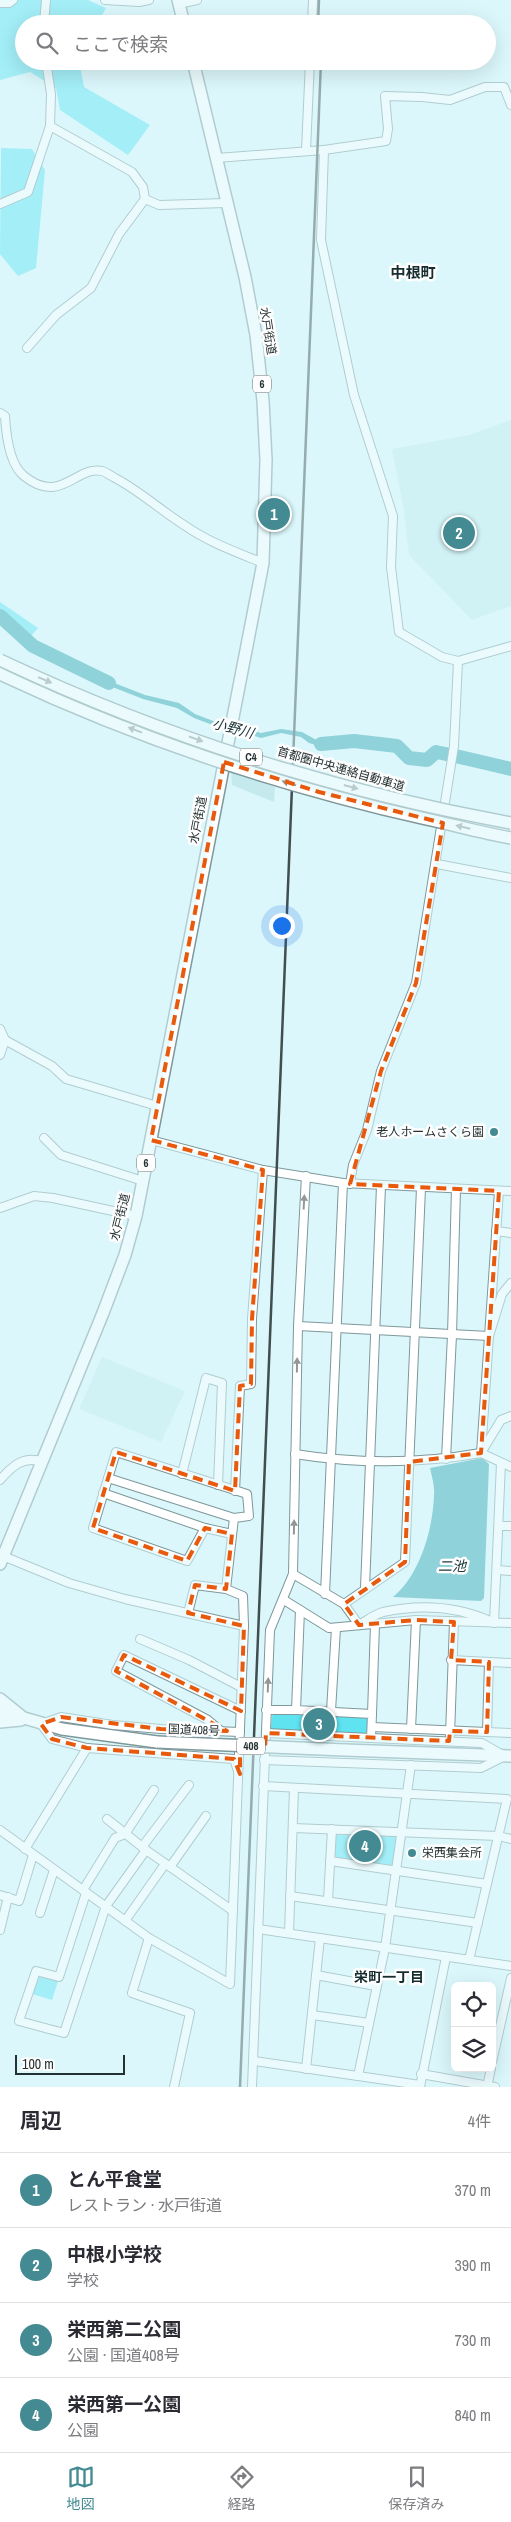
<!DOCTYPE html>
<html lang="ja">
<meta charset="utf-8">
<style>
:root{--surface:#fff;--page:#f7f7f7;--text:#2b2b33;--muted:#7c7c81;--line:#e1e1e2;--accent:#438a92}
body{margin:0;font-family:"Archivo Narrow","Noto Sans JP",sans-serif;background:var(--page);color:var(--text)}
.controls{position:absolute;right:15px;bottom:15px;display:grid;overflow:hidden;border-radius:8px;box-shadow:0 5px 20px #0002}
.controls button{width:45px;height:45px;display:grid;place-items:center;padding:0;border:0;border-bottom:1px solid var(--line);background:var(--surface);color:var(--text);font:25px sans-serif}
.scale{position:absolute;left:15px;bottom:12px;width:110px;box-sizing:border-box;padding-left:5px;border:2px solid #253031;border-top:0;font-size:14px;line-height:18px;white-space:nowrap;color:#253031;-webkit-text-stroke:4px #fefefe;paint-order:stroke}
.you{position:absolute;left:281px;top:925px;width:18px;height:18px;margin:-12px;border:4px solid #fff;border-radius:50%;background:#1a73e8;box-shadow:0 0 0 8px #1a73e833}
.badge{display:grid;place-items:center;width:32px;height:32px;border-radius:50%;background:var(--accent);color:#fff;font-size:16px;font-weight:700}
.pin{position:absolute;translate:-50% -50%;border:2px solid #fff;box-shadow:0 1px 5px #0006}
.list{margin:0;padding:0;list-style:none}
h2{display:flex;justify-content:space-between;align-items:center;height:65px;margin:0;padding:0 20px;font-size:21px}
h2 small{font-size:16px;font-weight:400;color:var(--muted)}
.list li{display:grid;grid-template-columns:32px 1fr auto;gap:15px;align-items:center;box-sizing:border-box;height:75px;padding:0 20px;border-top:1px solid var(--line)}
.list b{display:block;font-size:19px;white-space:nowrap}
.list p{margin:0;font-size:16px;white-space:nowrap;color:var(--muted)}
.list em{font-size:16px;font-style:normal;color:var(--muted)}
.icon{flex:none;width:28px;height:28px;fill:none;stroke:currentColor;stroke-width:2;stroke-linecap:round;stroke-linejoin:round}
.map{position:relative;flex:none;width:511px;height:2087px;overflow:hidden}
.search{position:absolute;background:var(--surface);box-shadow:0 5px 20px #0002;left:15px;right:15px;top:15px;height:55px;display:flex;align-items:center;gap:12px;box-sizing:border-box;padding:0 18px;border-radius:28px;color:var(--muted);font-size:19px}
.sheet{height:365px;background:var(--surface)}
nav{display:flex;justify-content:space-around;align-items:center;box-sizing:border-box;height:70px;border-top:1px solid var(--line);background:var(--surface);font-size:14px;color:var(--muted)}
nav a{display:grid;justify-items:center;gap:2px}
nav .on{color:var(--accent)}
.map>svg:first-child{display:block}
.built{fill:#c5eaee}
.green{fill:#5fe3f1}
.water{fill:#36a4b0}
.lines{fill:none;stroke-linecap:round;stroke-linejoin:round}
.river{stroke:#36a4b0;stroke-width:14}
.minor-casing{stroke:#7e989b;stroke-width:10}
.highway-casing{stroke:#7e989b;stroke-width:14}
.minor{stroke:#fff;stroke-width:8}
.highway{stroke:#fff;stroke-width:11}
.rail{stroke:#414e50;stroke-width:2.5}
.highway-bridge-casing{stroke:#7e989b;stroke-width:14;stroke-linecap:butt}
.highway-bridge{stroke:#fff;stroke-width:11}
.oneway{fill:#929898}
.marked{fill:none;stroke:#e8590c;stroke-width:4;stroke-dasharray:10 6;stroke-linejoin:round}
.poi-dot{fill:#438a92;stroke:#fefefe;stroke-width:2}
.labels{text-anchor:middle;stroke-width:5;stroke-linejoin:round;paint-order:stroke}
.shield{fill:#fefefe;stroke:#666e6e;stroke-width:1}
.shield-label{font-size:11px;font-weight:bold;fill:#253031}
.street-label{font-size:12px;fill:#253031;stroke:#fefefe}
.poi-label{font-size:12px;fill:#253031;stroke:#fefefe;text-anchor:end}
.water-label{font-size:14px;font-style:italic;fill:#21393c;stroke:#fefefe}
.neighbourhood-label{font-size:14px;font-weight:bold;fill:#162d30;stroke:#fefefe}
.quarter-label{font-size:15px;font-weight:bold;fill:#162d30;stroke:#fefefe}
</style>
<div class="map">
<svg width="511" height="2087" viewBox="0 0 511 2087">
<rect width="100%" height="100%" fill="#dbf7fb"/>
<g class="built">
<path d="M511,420V606L472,620L409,555L404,511L392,449L469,435Z"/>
<path d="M231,771L275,787L274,802L232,785Z"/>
<path d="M102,1357L185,1391L161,1442L79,1409Z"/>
</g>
<g class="green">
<path d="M0,0H88L106,8L97,24H24V61H79L84,87L150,125L128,155L60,110L56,88L30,72L0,80Z"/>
<path d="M1,148L32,149L45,170L36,268L18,276L0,254Z"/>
<path d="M0,602L38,628L30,637L8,615L0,611Z"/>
<path d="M276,1712L363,1715L368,1720L367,1731L364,1735L275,1732L271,1728L272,1716Z"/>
<path d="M336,1835L394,1836L398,1840L393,1864L390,1866L338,1859L333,1853Z"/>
<path d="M37,1975L58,1981L52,2000L32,1994Z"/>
</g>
<g class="water">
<path d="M94,675L145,695L179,703L195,714L242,732L252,730L261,733L281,729L302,732L320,742L338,741V745L319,746L309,743L301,737L281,733L261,738L252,735L242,736L194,718L177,708L143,699L92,679Z"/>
<path d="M482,1458L489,1464L484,1598L481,1601L393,1597C420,1575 433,1529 434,1495C435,1487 432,1477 430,1468Z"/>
</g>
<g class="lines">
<g class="river">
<path d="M0,616L33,646L109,683"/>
<path d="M321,744L354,741L397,746L409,758L427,760L436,752C462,757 486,763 511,769"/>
</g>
<defs>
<g id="minor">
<path d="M105,0L139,2L149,0"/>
<path d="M0,3H9L13,0"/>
<path d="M179,4L197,0"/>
<path d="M44,24L46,0"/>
<path d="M312,24L313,0"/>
<path d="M306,150L310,61"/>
<path d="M324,150L321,240L354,395L393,516L391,567L399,632L442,657L458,661L511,646"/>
<path d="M217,158L324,150L386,141L388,129L385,96L422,97L450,100L485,87H504L511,105"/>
<path d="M145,199L159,205L226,203"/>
<path d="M0,204L28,192L50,126L51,94L46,61"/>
<path d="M27,348L56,315L91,288L119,234L145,199L143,187L132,172L50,126"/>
<path d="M0,413L5,416C6,434 9,464 24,476C61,506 76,465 102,471C106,472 111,476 115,478C140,491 160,510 184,525C208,542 236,552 263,563"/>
<path d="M437,864L511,878"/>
<path d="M0,1029L5,1040L0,1055"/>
<path d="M0,1040H5L52,1066L66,1079L157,1106"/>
<path d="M44,1138L61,1155L143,1181"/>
<path d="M151,1140L263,1170L343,1183L511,1191"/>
<path d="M350,1184L353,1165L367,1130L381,1071L416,983L454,746L458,661"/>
<path d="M499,1191L481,1453L511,1467"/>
<path d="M0,1208L34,1196L53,1198L136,1216"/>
<path d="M496,1231L511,1233"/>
<path d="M298,1326L489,1336L502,1294L511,1283"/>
<path d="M295,1454C357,1464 418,1464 481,1453L501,1420L511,1416"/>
<path d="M446,1459L452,1335L456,1189"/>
<path d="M182,1474L206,1378L222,1383L218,1485"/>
<path d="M108,1478L234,1518"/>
<path d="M0,1480C12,1466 24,1455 43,1462"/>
<path d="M235,1491L240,1386L251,1384L252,1319L263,1170"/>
<path d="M103,1493L205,1528L232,1534"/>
<path d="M499,1526H511"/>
<path d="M3,1556L69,1583L125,1599L244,1626"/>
<path d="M497,1570L511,1571"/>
<path d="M293,1574L344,1604L405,1562L421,1188"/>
<path d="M365,1588L381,1186"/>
<path d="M325,1594L343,1183"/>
<path d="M284,1600L329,1628L416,1620L511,1623"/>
<path d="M344,1604L359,1625C366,1621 375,1614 383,1612C420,1604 456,1606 490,1621"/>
<path d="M300,1610L296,1710L372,1714L371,1738L482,1743L501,1754"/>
<path d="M188,1613L195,1585L226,1589"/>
<path d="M494,1623L501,1463"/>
<path d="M140,1639L189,1660L241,1687"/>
<path d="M451,1660L511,1663"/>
<path d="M266,1710H296"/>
<path d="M331,1711L336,1628"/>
<path d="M372,1714L375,1624"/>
<path d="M372,1727L511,1733"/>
<path d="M411,1729L416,1620"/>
<path d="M221,1731L208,1720L116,1671L124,1655L241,1711"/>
<path d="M487,1732L489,1662"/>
<path d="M266,1733L371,1738"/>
<path d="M450,1735L454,1622"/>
<path d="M264,1760L481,1768L503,1757"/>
<path d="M238,1771L234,1759L87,1748L52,1739L41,1724L61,1717L113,1725L161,1729L240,1732"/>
<path d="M263,1786L507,1799L469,1960"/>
<path d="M293,1828L498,1836L511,1839"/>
<path d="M0,1830L149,1938L230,1984L244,1626L243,1596L226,1589L234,1518L249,1516L247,1494L116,1452L93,1528L187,1561L205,1528"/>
<path d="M142,1847L189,1785"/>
<path d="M25,1849L87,1748"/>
<path d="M146,1850L233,1911"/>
<path d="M330,1861L487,1884"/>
<path d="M170,1867L206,1816"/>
<path d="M83,1890L115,1838L125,1834L154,1790"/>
<path d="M86,1893L59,1977L36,1971L19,2021L64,2033L106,1906L146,1850L107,1819"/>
<path d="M0,1895L19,1901L33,1855"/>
<path d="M290,1896L478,1923"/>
<path d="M328,1900L332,1829"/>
<path d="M40,1913L54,1870"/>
<path d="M125,1921L165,1864"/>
<path d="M258,1929L511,1966"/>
<path d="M0,1930L8,1897"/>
<path d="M289,1933L294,1788"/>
<path d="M149,1938L132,1993L190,2013L174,2087"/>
<path d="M316,1975L376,1986"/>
<path d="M312,2015L369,2023"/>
<path d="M254,2061L420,2085"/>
<path d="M492,2062L511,1978"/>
<path d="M306,2069L320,1938"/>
<path d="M421,2074L495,2087"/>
<path d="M358,2076L385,1948L411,1765"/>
<path d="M252,2087L270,1630L293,1574L298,1326L306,1176"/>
<path d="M420,2087L446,1957"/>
<path d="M487,2087L491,2068"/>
</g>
<g id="highway">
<path d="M178,0L184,24"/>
<path d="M0,1564L103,1313L125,1255L136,1216L263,563L266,460L263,401L256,335L245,277L193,61"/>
<path d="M0,1699L21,1716"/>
<path d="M0,1711L62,1729L157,1742"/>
<path d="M0,1722L21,1720"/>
<path d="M345,1750L511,1756"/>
</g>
</defs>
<use href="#minor" class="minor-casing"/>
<use href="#highway" class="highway-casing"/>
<use href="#minor" class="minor"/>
<use href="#highway" class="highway"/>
<g class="rail">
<path d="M318,24L319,0"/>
<path d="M240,2087L321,61"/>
</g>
<defs>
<g id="highway-bridge">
<path d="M0,660C161,736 335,791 511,823"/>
<path d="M0,674C135,738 280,786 426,819C454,825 482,833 511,838"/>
<path d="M157,1742L345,1750"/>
</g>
</defs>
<use href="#highway-bridge" class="highway-bridge-casing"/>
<use href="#highway-bridge" class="highway-bridge"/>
</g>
<defs><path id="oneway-solid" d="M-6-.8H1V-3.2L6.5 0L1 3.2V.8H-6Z" transform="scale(1.25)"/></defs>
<g class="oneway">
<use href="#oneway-solid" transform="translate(45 680) rotate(23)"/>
<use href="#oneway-solid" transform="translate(135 730) rotate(-159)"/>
<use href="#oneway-solid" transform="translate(196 739) rotate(19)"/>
<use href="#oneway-solid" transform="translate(289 783) rotate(-163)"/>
<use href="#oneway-solid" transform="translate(351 787) rotate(15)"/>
<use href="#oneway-solid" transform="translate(463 827) rotate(-167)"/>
<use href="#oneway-solid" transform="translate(304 1202) rotate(-87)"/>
<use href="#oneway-solid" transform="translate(297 1365) rotate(-89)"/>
<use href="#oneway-solid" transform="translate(294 1527) rotate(-89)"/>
<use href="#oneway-solid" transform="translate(268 1685) rotate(-88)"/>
</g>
<path d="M0 0H511V2087H0ZM224,762L319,792L443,823L416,983L381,1071L350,1184L499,1191L481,1453L409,1462L405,1562L344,1604L359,1625L416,1620L454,1622L451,1660L489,1662L487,1732L450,1731L449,1741L266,1733L265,1747L240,1746V1774L234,1759L87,1748L52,1739L41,1724L61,1717L161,1729L227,1731L116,1671L124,1655L241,1711L244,1626L188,1613L195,1585L226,1589L232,1534L205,1528L187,1561L93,1528L116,1452L235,1491L240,1386L251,1384L252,1319L263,1170L151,1140Z" fill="#dbf7fb" fill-opacity=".55" fill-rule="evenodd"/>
<path class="marked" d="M224,762L319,792L443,823L416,983L381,1071L350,1184L499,1191L481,1453L409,1462L405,1562L344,1604L359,1625L416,1620L454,1622L451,1660L489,1662L487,1732L450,1731L449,1741L266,1733L265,1747L240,1746V1774L234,1759L87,1748L52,1739L41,1724L61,1717L161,1729L227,1731L116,1671L124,1655L241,1711L244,1626L188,1613L195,1585L226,1589L232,1534L205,1528L187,1561L93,1528L116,1452L235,1491L240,1386L251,1384L252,1319L263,1170L151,1140Z"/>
<g class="poi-dot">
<circle cx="494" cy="1132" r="5"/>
<circle cx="412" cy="1853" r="5"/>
</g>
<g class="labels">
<g class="shield">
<rect x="253" y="375.5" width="18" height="17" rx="4"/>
<rect x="240" y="748.5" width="22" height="17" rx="4"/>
<rect x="137" y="1154.5" width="18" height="17" rx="4"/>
<rect x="237" y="1737.5" width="28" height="17" rx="4"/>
</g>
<g class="shield-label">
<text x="262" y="388">6</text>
<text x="251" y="761">C4</text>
<text x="146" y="1167">6</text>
<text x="251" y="1750">408</text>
</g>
<g class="street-label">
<text transform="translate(268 331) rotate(81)" y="4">水戸街道</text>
<text transform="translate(341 769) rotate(16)" y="4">首都圏中央連絡自動車道</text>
<text transform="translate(198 820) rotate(-79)" y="4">水戸街道</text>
<text transform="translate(120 1217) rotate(-76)" y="4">水戸街道</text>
<text transform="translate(194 1730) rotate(2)" y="4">国道408号</text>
</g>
<g class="poi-label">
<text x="484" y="1136">老人ホームさくら園</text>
<text x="422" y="1857" text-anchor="start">栄西集会所</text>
</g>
<g class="water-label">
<text transform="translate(233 728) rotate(15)" y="5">小野川</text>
<text x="452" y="1571">二池</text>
</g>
<g class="neighbourhood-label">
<text x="389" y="1982">栄町一丁目</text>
</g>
<g class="quarter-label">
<text x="413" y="278">中根町</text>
</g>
</g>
</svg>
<div class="controls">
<button><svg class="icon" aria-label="locate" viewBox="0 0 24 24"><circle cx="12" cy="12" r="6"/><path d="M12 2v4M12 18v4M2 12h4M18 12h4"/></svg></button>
<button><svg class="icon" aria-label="layers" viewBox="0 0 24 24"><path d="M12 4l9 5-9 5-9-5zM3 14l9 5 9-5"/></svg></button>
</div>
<div class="scale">100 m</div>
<div class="you"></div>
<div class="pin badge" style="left:274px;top:514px">1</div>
<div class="pin badge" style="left:459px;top:533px">2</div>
<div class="pin badge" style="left:319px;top:1724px">3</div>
<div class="pin badge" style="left:365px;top:1846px">4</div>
<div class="search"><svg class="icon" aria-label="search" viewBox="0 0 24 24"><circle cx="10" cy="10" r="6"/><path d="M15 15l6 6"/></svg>ここで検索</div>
</div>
<section class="sheet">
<h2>周辺<small>4件</small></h2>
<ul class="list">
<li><span class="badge">1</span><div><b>とん平食堂</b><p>レストラン · 水戸街道</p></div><em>370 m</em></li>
<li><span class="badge">2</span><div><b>中根小学校</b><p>学校</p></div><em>390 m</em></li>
<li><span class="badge">3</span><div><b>栄西第二公園</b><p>公園 · 国道408号</p></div><em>730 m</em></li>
<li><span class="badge">4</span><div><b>栄西第一公園</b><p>公園</p></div><em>840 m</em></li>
</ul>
</section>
<nav>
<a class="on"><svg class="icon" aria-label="map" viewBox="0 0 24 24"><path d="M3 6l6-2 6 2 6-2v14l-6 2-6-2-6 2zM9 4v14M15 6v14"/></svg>地図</a>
<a><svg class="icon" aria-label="directions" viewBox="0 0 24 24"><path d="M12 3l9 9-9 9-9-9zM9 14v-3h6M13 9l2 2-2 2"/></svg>経路</a>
<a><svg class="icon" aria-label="saved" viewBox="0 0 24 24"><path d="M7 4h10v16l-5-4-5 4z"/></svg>保存済み</a>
</nav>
